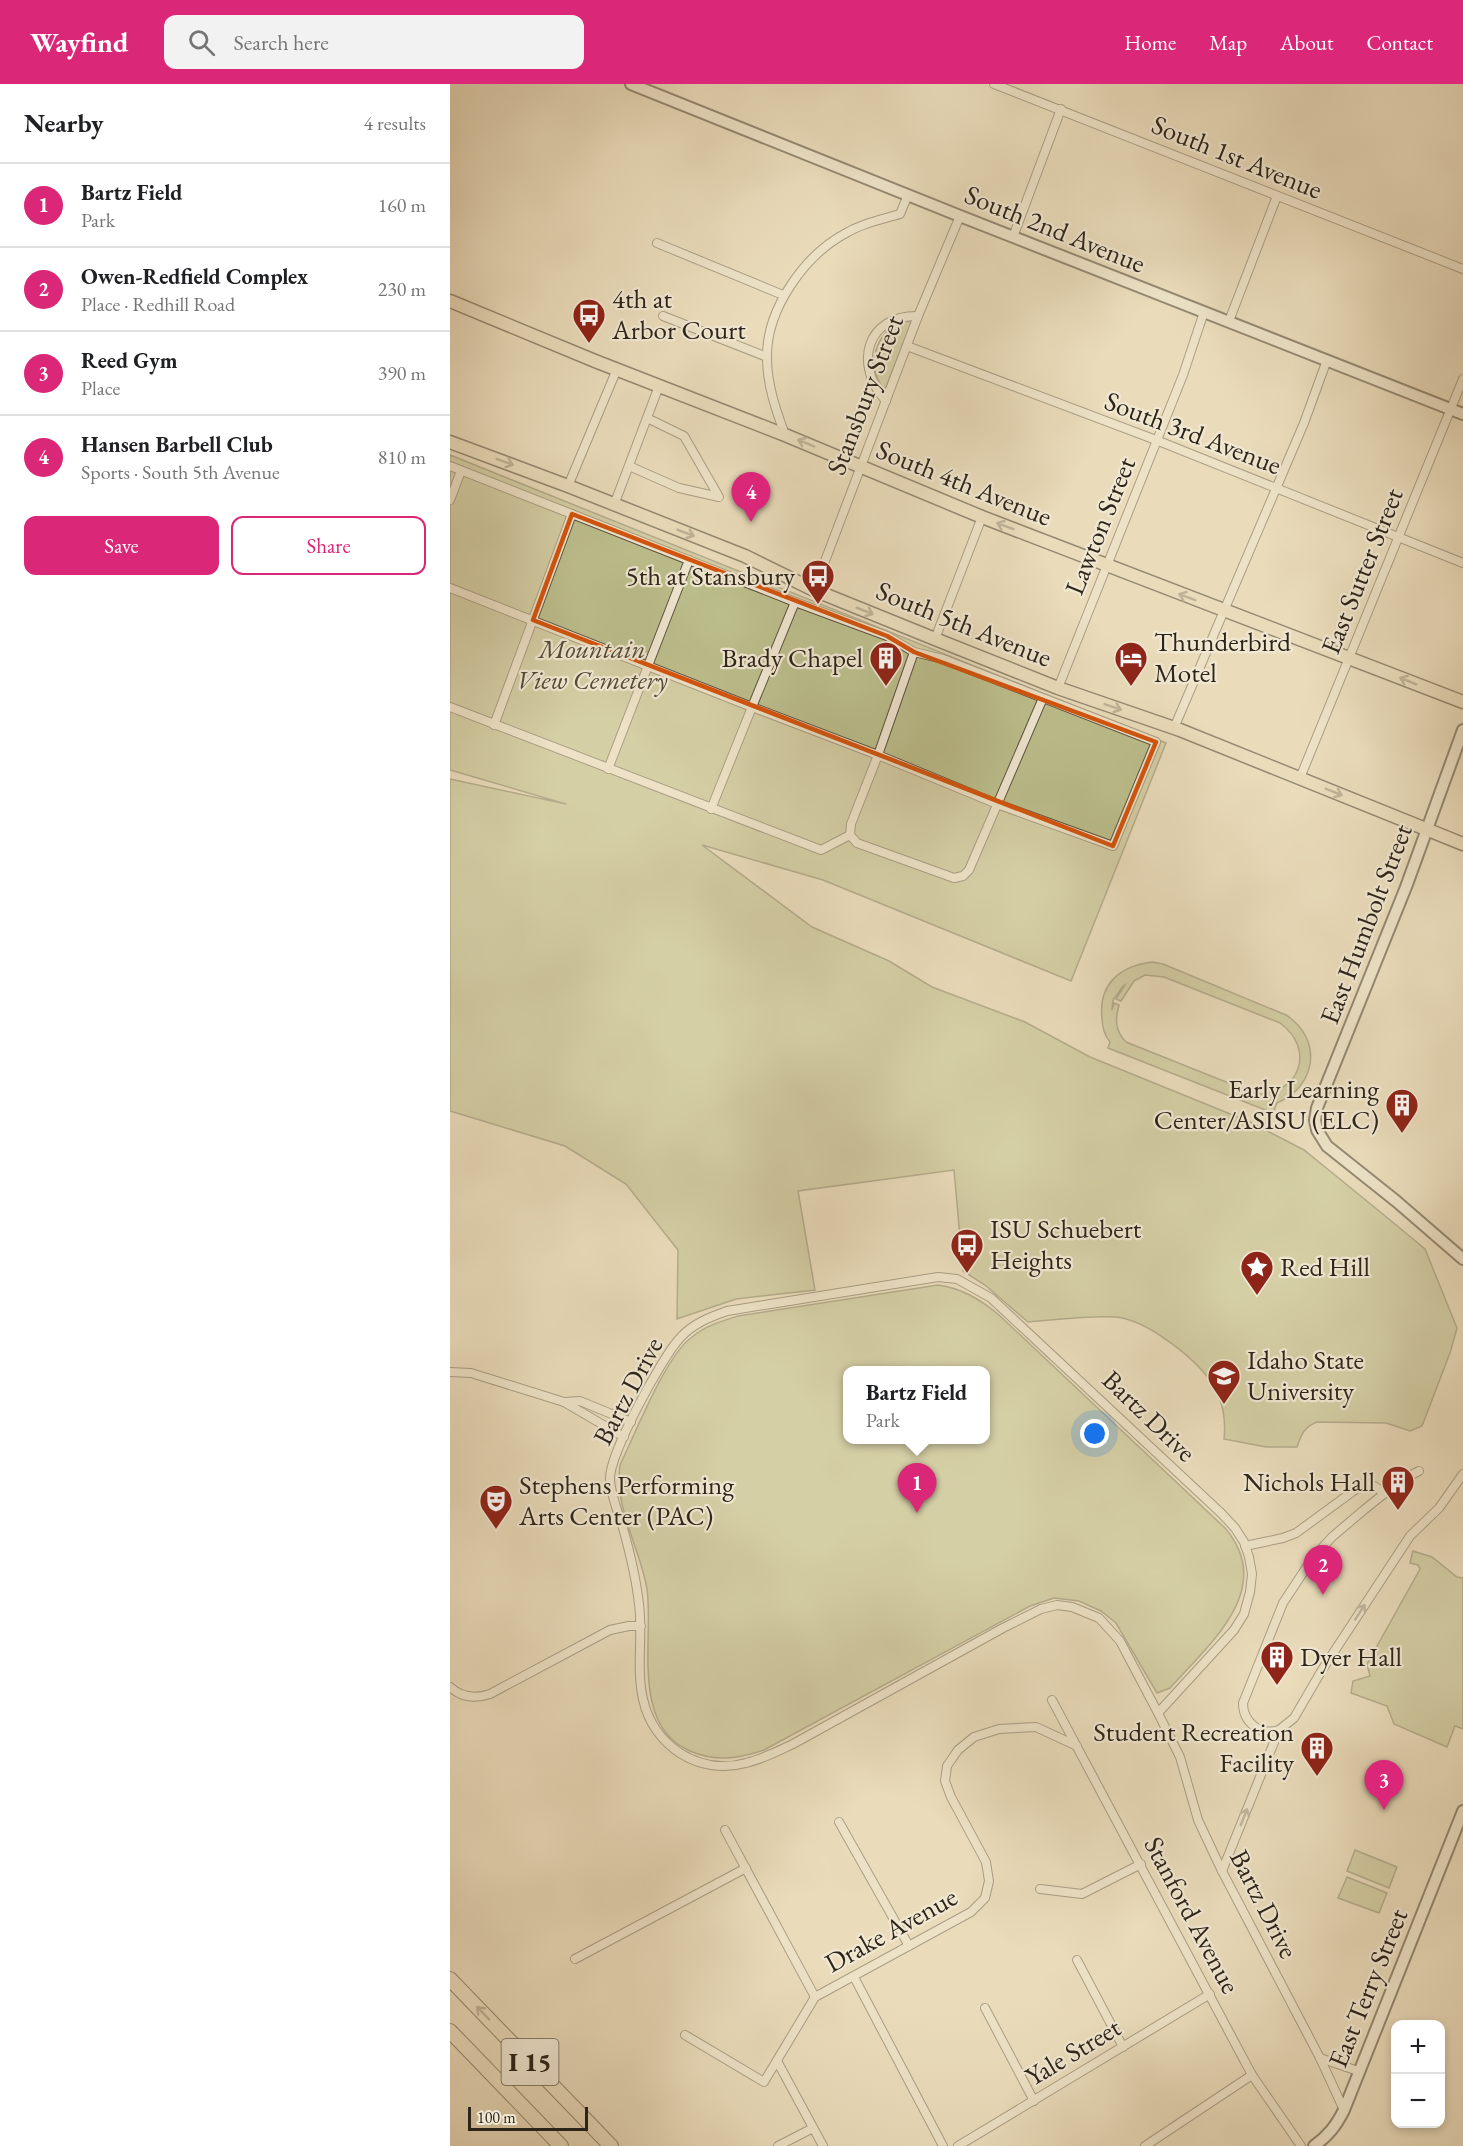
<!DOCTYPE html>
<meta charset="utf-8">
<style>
:root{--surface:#fff;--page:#f2f2f2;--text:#202124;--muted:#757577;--line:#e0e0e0;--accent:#db2777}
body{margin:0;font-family:"EB Garamond",serif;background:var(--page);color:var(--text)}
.controls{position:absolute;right:18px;bottom:18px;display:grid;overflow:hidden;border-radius:12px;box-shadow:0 3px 9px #0003}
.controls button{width:54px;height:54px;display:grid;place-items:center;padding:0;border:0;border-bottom:2px solid var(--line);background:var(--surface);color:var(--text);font:30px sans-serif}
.scale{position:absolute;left:18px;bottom:15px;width:120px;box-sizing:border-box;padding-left:6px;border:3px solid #2e251a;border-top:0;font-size:16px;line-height:21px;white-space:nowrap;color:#2e251a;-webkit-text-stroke:4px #f1e8d3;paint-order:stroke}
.you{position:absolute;left:645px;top:1350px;width:21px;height:21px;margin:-15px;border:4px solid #fff;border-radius:50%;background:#1a73e8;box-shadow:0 0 0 9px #1a73e833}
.badge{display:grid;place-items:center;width:39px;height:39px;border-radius:50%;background:var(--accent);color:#fff;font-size:20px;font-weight:700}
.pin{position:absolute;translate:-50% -50px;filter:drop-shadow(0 2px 3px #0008)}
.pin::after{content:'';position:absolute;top:32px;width:21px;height:18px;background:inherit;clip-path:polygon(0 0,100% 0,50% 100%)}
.popup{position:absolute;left:393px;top:1282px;width:147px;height:78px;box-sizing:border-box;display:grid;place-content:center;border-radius:12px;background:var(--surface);filter:drop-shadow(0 2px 4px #0005);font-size:20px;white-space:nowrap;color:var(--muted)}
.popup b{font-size:22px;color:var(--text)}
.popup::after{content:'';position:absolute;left:50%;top:100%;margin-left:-12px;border:12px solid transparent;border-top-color:var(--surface)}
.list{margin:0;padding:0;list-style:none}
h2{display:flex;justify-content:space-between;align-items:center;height:78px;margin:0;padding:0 24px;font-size:26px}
h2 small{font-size:20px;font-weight:400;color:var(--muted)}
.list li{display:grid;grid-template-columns:39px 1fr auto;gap:18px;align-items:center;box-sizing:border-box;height:84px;padding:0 24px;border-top:2px solid var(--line)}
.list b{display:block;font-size:22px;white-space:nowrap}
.list p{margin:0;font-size:20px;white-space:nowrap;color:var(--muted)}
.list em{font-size:20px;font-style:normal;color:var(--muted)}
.actions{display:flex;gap:12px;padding:18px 24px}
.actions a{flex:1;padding:14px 0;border:2px solid var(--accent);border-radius:12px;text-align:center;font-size:21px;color:var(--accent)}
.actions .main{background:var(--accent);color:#fff}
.icon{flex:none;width:33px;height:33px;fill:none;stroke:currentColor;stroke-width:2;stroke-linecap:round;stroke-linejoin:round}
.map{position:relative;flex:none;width:1013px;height:2062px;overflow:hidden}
header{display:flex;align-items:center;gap:36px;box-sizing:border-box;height:84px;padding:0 30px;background:var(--accent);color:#fff}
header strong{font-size:28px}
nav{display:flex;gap:33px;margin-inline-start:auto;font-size:21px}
.search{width:420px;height:54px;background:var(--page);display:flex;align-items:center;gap:15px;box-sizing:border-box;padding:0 21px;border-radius:12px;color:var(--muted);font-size:22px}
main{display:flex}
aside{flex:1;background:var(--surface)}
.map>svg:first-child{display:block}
.green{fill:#bcbf8d;stroke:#757254;stroke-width:1.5;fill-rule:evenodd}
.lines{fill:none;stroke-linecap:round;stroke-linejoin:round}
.street-casing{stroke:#5d5342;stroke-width:10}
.secondary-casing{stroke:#2e251a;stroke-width:14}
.primary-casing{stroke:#2e251a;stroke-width:15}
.highway-casing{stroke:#2e251a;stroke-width:16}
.street{stroke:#f1e8d3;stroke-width:8}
.secondary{stroke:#f1e8d3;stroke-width:10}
.primary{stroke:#eadcbb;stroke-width:12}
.highway{stroke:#eadcbb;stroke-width:14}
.oneway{stroke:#8c806a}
.oneway2{stroke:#908676}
.marked{fill:none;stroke:#d5540d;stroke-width:4.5;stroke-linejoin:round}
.labels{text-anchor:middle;stroke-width:4.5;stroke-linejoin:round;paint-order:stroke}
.shield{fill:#f1e8d3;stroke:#686052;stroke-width:1.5}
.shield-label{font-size:26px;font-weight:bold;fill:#2e251a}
.street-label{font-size:27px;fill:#2e251a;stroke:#f1e8d3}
.poi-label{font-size:27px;fill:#2e251a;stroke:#f1e8d3;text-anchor:start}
.park-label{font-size:27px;font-style:italic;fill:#524c37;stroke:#f1e8d3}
</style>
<header>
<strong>Wayfind</strong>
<div class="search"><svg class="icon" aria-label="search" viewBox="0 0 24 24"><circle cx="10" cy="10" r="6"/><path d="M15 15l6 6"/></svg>Search here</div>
<nav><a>Home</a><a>Map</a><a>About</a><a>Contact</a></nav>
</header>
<main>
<aside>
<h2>Nearby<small>4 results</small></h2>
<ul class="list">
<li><span class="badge">1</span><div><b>Bartz Field</b><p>Park</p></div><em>160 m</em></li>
<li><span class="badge">2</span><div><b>Owen-Redfield Complex</b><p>Place · Redhill Road</p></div><em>230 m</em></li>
<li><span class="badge">3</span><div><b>Reed Gym</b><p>Place</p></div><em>390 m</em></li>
<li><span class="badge">4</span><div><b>Hansen Barbell Club</b><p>Sports · South 5th Avenue</p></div><em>810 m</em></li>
</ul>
<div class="actions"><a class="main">Save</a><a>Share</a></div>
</aside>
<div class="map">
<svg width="1013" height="2062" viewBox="0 0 1013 2062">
<rect width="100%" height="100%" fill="#eadcbb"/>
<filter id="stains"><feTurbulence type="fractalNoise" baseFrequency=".00333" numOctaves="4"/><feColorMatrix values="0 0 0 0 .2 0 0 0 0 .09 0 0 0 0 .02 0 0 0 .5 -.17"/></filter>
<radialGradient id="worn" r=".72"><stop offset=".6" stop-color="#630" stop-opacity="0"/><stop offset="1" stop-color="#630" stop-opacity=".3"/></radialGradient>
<g class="green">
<path d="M451,237H459L461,240L436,303L433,304C415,279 426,251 451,237Z"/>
<path d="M0,371L716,659L621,897L373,796L252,761L362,843L439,877L482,903L575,938L640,973L800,1038L854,1066L934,1131L975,1165L1007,1244L1000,1269L972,1342L960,1347L936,1339L867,1338C854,1343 851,1351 847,1363H816L774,1355C776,1337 773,1316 763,1301C747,1275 697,1236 666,1233C639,1231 606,1236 578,1238L535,1201L513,1187L504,1086L348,1107L365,1206L286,1215L227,1235L228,1166L176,1100L115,1062L0,1027V695L116,720L0,686Z"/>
<path d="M702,878L713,880L836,931C873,955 867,1002 827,1019L823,1029L658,964L660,958C654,951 653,944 652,935C648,900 670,882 702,878ZM695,891L714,893L830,939C866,965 850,1011 806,1010L676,958C665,947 665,935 669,921L664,919L662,926L663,916L673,902L675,901L666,915L671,917L684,897Z"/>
<path d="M488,1201C512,1204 531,1216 549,1231L775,1444C827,1505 759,1560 720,1604L707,1609L666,1539L651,1527L629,1517L604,1514L580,1522L314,1666C288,1675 266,1678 240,1667C180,1642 204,1553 197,1505C190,1463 164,1425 170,1381C185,1350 216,1271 242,1253C255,1242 272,1237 288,1232ZM398,1286H536V1356H398Z"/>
<path d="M963,1467L982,1473L1007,1493L1013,1494V1645L1005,1642L997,1663L944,1640L937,1622L901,1609L903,1597L920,1592L917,1580L970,1485L968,1481L960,1479Z"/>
<path d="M905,1766L947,1783L939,1804L897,1787Z"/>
<path d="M897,1793L937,1809L929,1829L888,1814Z"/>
</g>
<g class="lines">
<defs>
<g id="street">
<path d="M544,0L1013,185"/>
<path d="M563,153L611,25"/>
<path d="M207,159L333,211"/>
<path d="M213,232L317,273"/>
<path d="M779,237L827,112"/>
<path d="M457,262L706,356L1013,479"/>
<path d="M436,317C403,281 416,231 468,232"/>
<path d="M335,351C326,326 317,301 317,274C316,225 355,170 398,148C413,139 433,135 450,130L458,111"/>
<path d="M0,382L345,518"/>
<path d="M179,382L229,404L269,413L234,352L197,334"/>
<path d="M118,402L167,285"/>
<path d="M0,416L11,387"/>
<path d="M164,421L209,302"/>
<path d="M0,504L302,623L261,725"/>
<path d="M364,506L468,232L510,132"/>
<path d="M485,555L532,433"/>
<path d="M464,568L428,671L302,623L345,518L437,552L464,568L493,575L706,658L663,762L547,720L428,671L401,740L400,751L407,759L504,794L513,792L519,786L593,614"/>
<path d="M608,604L733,291L754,228"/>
<path d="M0,623L371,766L400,751"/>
<path d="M44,641L122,430"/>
<path d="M724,644L854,339L877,276"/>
<path d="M158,685L239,476"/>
<path d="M850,694L1013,295"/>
<path d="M0,1288L21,1289L114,1318L174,1353"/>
<path d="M114,1318L130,1317L181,1338"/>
<path d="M795,1462L833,1454L846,1449L913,1400C923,1400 927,1403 934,1410"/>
<path d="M0,1603C12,1614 25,1615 40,1610L160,1546L179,1542H191"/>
<path d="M602,1616L802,1991L851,2062"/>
<path d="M708,1629L784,1546L794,1530L800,1508L802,1490L799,1473L794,1458L785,1444L771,1429L541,1214L507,1195L488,1193L277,1227C260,1233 242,1240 230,1254C212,1273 158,1372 160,1396C161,1412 168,1428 173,1444C180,1469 186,1494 189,1520C193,1551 186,1585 193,1615C203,1662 249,1692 296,1679C313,1675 328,1667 343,1660L553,1544L591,1525L607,1521L622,1523L649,1534L670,1557L708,1629L730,1673L748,1736L772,1787L870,1974L894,2026"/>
<path d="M829,1646C811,1652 793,1639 793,1619L833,1519L862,1475L882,1453L915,1425L950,1397L969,1387"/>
<path d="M389,1738L459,1862"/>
<path d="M275,1746L365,1913"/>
<path d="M772,1787L829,1646L844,1634L872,1586L960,1452L989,1424L1013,1390"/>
<path d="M590,1805L632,1810L691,1780"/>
<path d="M125,1875L296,1784"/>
<path d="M627,1876L673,1963"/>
<path d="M404,1893L493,2062"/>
<path d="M535,1924L584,2017"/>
<path d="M235,1951L314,1998L365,1913L521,1828L535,1814L539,1797L536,1778L501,1713L495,1697L497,1682L508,1666L524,1653L549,1645L586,1643L627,1662"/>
<path d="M870,1974L908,1987"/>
<path d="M327,1977L373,2062"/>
<path d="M328,2062L363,2044"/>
<path d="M508,2062L760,1910"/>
<path d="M695,2062L802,1991"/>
</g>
<g id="secondary">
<path d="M181,0L510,132L1013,330"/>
<path d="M1013,646L956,803L867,1024L865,1036L867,1046L877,1062L946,1117L1013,1175"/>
<path d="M864,2062C878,2052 886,2042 894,2026L1013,1727"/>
</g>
<g id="primary">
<path d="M0,217L145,277L335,351L532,433L1013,618"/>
<path d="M0,358L118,402L295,472L364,506L485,555L608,604L730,646L1013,760"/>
</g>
<g id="highway">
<path d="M0,1895L161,2062"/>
<path d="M0,1947L111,2062"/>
</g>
</defs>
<use href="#street" class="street-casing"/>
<use href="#secondary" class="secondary-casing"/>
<use href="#primary" class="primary-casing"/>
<use href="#highway" class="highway-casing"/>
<use href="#street" class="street"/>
<use href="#secondary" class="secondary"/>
<use href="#primary" class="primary"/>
<use href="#highway" class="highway"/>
</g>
<defs><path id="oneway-shaft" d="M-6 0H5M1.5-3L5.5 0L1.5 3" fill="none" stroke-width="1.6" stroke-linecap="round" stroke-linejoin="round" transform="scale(1.5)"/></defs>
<g class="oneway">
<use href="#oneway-shaft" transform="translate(356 359) rotate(-157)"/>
<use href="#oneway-shaft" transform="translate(55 378) rotate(20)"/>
<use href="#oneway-shaft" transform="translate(555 442) rotate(-159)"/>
<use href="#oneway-shaft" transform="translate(236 449) rotate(21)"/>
<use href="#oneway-shaft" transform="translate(737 513) rotate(-159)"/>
<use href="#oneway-shaft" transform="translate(415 527) rotate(22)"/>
<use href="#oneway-shaft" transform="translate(958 597) rotate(-158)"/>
<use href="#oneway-shaft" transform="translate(663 623) rotate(19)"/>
<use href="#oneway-shaft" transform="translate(884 708) rotate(22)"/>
<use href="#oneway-shaft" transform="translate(33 1929) rotate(-134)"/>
</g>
<g class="oneway2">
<use href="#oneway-shaft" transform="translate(910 1528) rotate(-57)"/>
<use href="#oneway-shaft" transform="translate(794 1733) rotate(-68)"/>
</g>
<path d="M0 0H1013V2062H0ZM122,430L437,552L464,568L706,658L663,762L83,536Z" fill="#eadcbb" fill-opacity=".55" fill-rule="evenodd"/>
<path class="marked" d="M122,430L437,552L464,568L706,658L663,762L83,536Z"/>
<defs>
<symbol id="bus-pin" viewBox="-11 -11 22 30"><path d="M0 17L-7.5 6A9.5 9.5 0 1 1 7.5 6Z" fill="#8f2418" stroke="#f1e8d3"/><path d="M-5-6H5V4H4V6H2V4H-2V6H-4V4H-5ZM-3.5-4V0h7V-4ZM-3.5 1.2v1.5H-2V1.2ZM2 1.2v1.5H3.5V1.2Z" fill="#fff"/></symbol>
<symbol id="building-pin" viewBox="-11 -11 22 30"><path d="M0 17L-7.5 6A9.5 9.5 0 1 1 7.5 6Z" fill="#8f2418" stroke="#f1e8d3"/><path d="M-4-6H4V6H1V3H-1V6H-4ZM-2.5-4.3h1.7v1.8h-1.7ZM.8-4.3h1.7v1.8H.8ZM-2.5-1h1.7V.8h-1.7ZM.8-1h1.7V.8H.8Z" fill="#fff"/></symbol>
<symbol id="hotel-pin" viewBox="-11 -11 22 30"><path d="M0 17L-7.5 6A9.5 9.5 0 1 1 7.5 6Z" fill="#8f2418" stroke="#f1e8d3"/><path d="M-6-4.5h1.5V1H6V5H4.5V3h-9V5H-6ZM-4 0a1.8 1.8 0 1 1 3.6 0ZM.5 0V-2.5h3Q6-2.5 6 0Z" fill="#fff"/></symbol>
<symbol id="sight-pin" viewBox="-11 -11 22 30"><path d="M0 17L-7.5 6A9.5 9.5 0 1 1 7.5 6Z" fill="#8f2418" stroke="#f1e8d3"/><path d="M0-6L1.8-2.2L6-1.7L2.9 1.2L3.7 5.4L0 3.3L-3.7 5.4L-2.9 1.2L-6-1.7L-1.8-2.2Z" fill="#fff"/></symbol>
<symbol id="university-pin" viewBox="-11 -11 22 30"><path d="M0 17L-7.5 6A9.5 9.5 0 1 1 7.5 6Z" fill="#8f2418" stroke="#f1e8d3"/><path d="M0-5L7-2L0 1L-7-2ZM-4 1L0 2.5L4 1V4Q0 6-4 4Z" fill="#fff"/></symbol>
<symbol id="theatre-pin" viewBox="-11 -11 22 30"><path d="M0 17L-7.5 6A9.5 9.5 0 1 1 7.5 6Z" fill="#8f2418" stroke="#f1e8d3"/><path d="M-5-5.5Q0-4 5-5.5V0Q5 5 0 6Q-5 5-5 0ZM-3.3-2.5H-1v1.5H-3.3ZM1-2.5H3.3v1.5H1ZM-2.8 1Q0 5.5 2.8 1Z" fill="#fff"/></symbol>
</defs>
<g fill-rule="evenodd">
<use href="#bus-pin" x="120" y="212" width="38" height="52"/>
<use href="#bus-pin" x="349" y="473" width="38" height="52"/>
<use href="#building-pin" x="417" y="555" width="38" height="52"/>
<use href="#hotel-pin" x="662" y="555" width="38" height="52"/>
<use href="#building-pin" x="933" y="1002" width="38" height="52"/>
<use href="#bus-pin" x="498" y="1142" width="38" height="52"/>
<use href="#sight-pin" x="788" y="1164" width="38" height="52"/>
<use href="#university-pin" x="755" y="1273" width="38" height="52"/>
<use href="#building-pin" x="929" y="1379" width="38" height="52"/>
<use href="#theatre-pin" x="27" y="1398" width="38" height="52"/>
<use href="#building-pin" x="808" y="1554" width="38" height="52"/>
<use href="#building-pin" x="848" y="1645" width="38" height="52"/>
</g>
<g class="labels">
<rect class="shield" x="51.5" y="1955" width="57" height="46" rx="4.5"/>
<g class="shield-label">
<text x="80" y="1987">I 15</text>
</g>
<g class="street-label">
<text transform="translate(787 73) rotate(22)" y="9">South 1st Avenue</text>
<text transform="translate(605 145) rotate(22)" y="9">South 2nd Avenue</text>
<text transform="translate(415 311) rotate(-69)" y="9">Stansbury Street</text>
<text transform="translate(743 349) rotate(21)" y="9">South 3rd Avenue</text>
<text transform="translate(514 399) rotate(22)" y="9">South 4th Avenue</text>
<text transform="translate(650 442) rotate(-68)" y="9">Lawton Street</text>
<text transform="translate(912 487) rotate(-68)" y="9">East Sutter Street</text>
<text transform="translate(514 540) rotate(22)" y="9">South 5th Avenue</text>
<text transform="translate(916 840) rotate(-69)" y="9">East Humbolt Street</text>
<text transform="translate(178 1307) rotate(-62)" y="9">Bartz Drive</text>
<text transform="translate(699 1332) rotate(44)" y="9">Bartz Drive</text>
<text transform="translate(814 1820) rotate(63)" y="9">Bartz Drive</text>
<text transform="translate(742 1831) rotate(62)" y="9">Stanford Avenue</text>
<text transform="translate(441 1846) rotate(-29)" y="9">Drake Avenue</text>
<text transform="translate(918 1904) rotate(-68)" y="9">East Terry Street</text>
<text transform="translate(623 1968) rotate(-31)" y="9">Yale Street</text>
</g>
<g class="poi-label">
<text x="162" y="224">4th at<tspan x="162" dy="31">Arbor Court</tspan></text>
<text x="345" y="501" text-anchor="end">5th at Stansbury</text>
<text x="704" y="567">Thunderbird<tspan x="704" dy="31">Motel</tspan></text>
<text x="413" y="583" text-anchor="end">Brady Chapel</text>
<text x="929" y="1014" text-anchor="end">Early Learning<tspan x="929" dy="31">Center/ASISU (ELC)</tspan></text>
<text x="540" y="1154">ISU Schuebert<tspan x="540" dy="31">Heights</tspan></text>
<text x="830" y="1192">Red Hill</text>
<text x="797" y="1285">Idaho State<tspan x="797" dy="31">University</tspan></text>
<text x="925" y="1407" text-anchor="end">Nichols Hall</text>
<text x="69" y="1410">Stephens Performing<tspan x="69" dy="31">Arts Center (PAC)</tspan></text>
<text x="850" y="1582">Dyer Hall</text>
<text x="844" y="1657" text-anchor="end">Student Recreation<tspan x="844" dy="31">Facility</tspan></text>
</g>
<g class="park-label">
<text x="142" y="574">Mountain<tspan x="142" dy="31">View Cemetery</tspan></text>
</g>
</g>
<rect width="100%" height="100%" filter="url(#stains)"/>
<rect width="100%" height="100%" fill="url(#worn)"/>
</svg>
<div class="controls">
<button>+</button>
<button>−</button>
</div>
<div class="scale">100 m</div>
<div class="you"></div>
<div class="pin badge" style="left:467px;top:1429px">1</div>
<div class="popup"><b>Bartz Field</b>Park</div>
<div class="pin badge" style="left:873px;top:1511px">2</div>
<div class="pin badge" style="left:934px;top:1726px">3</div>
<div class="pin badge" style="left:301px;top:438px">4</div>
</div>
</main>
